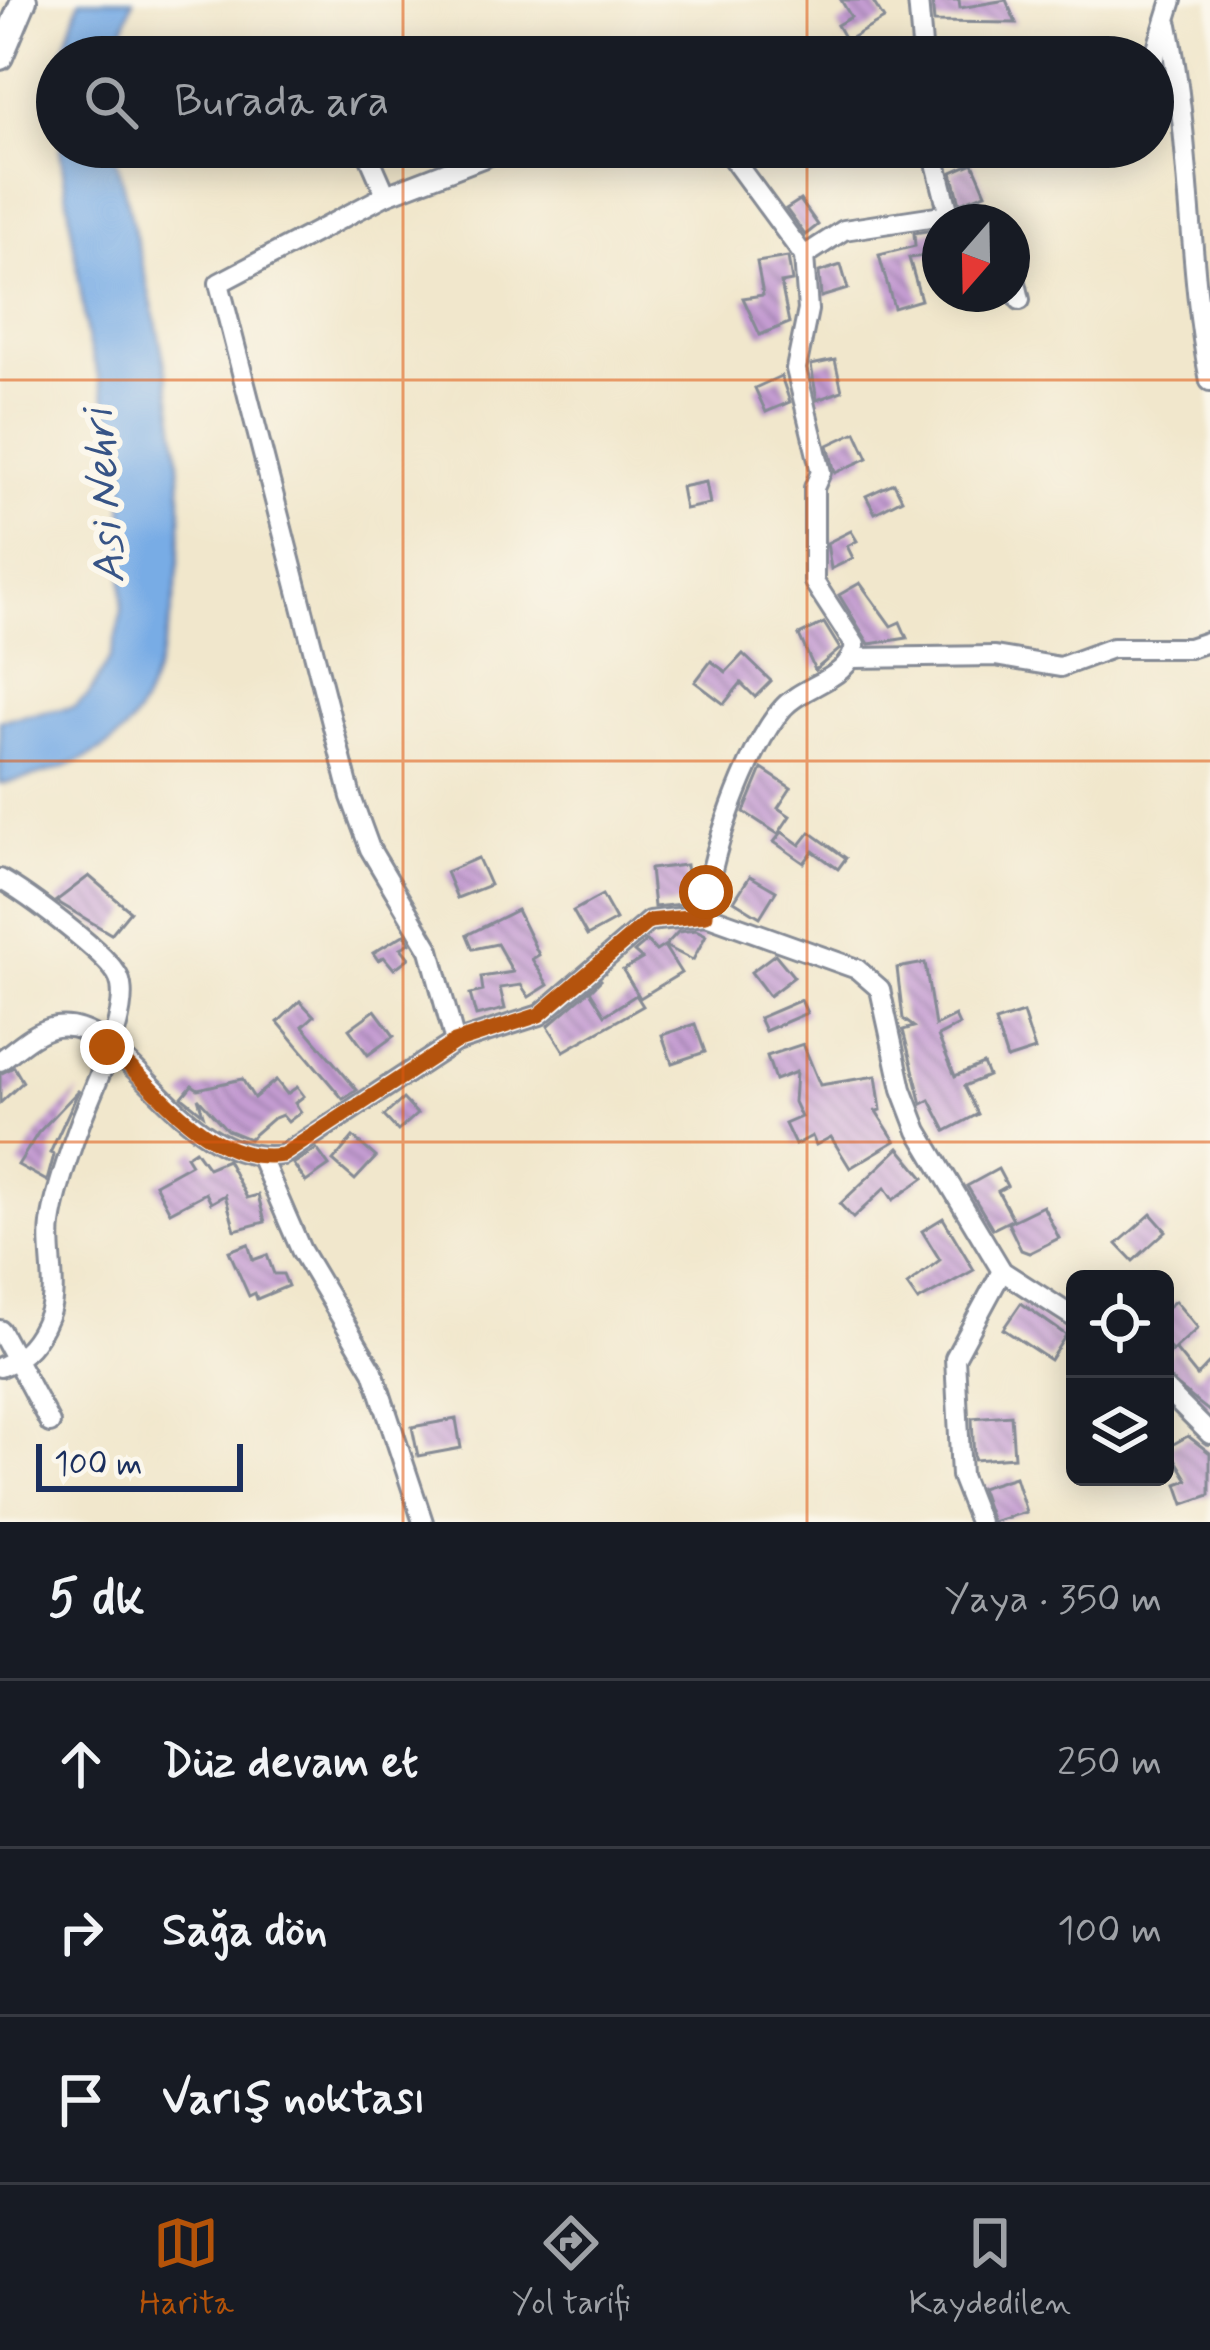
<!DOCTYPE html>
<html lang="tr">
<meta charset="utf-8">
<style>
:root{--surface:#171b24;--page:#20242c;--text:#f1f3f6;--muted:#9ea1a6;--line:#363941;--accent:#b45309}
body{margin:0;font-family:Mynerve,sans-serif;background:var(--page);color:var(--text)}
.controls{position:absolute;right:36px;bottom:36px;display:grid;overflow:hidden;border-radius:18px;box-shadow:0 6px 30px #0003}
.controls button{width:108px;height:108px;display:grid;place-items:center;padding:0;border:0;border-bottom:3px solid var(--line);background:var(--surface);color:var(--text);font:60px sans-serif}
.compass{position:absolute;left:922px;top:204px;width:108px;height:108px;border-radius:50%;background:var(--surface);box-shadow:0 6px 30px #0003;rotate:200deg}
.scale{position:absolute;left:36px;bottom:30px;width:207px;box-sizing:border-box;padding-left:12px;border:6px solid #1b2f5e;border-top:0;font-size:33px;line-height:42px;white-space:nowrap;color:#1b2f5e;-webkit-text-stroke:9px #fbf7ec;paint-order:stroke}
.stop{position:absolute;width:36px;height:36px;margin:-27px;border:9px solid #b45309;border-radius:50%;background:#fff}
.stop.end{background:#b45309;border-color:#fff;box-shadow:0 3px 12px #0008}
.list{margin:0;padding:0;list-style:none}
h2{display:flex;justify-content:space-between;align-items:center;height:156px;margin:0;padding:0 48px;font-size:51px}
h2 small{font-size:39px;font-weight:400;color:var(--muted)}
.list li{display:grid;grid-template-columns:78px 1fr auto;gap:36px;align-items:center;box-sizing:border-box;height:168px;padding:0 48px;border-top:3px solid var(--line)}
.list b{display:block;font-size:45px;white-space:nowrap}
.list em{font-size:39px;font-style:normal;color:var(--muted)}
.icon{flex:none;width:66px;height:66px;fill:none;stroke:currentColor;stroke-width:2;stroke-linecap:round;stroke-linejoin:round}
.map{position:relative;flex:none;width:1210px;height:1522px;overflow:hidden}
.search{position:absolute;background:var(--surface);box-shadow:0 6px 30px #0003;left:36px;right:36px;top:36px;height:132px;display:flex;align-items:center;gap:30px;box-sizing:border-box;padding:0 42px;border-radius:66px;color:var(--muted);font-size:45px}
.sheet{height:660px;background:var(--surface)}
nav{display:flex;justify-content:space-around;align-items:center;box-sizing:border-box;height:168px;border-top:3px solid var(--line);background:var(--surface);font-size:33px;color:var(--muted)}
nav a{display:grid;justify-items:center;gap:6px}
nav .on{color:var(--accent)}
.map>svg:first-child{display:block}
.water{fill:#78ace5;stroke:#4a6ea2;stroke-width:3}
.building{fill:url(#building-back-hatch)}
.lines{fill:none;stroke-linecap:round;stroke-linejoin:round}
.minor-casing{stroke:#868b95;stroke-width:24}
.major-casing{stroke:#868b95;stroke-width:30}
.minor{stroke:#fff;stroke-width:18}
.major{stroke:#fff;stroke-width:24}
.route{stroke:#b45309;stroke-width:15}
.grid{fill:none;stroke:#de5710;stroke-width:3;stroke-opacity:0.55}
.labels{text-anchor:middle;stroke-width:12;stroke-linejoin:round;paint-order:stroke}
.water-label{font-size:45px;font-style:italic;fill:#375486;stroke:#fbf7ec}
</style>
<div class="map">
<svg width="1210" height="1522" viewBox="0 0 1210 1522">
<defs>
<pattern id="building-back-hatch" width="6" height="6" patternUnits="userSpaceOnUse" patternTransform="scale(3)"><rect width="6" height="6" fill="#c49cd1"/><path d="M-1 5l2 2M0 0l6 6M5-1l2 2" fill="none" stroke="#9e80ad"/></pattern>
</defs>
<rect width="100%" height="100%" fill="#fbf7ec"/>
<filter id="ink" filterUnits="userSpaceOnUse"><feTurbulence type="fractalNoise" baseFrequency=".00833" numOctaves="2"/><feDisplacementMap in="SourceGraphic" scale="24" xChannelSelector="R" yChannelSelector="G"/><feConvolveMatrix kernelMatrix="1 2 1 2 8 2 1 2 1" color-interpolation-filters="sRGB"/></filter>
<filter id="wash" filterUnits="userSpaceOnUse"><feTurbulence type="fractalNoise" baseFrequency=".004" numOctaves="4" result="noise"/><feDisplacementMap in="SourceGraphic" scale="48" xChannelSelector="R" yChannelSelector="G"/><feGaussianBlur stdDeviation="2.7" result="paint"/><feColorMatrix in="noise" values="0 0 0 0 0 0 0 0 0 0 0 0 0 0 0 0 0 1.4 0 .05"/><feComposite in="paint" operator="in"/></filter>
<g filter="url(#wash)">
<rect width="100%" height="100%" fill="#f1e7cc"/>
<g class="water">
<path d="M80,0H133L114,57H61Z"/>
<path d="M60,147H112L122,181C158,334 209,492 163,648C155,674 144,711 125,731C94,763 42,775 0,784V720L74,707L88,696L111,657L122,611L124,460L88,342Z"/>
</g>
<g id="blocks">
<g class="building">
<path d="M841,0H872L884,19L846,41L837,25L851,17Z"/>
<path d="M932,0H959L960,8L1006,0L1016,23L934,22Z"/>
<path d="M973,163L986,193L960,203L952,172Z"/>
<path d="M800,200L818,225L805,235L786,209Z"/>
<path d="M940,229V254L909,258L921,300L894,308L879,255L915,246L914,233Z"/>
<path d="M788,257L792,281L781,283L789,323L760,335L743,298L763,295L757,262Z"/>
<path d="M841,265L848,289L821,297L819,272Z"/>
<path d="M835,360L842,391L817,400L811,365Z"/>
<path d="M781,376L790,402L766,412L755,388Z"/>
<path d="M856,432L868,458L835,473L828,445Z"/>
<path d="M706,482L710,504L685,509L681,487Z"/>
<path d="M894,483L902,499L875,513L866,496Z"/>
<path d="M851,531L857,541L847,546L853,558L831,569L827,543Z"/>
<path d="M860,583L891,626L900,622L907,638L869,644L839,595Z"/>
<path d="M824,623L840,649L815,670L799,635Z"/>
<path d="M743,654L771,681L755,697L741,683L724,704L695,682L711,661L726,672Z"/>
<path d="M762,769L791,788L778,808L790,816L778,834L744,812Z"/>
<path d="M782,832L800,845L810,832L846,858L838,869L813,851L804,863L774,842Z"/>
<path d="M478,858L490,885L457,898L446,872Z"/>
<path d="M686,865L690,903L654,907L650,869Z"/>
<path d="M89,876L130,911L111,934L56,901Z"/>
<path d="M750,876L776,891L760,917L734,901Z"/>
<path d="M602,895L616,920L587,936L573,911Z"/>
<path d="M517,910L539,955L532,959L548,985L529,997L521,985L500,988L505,1009L476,1016L470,994L483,991L481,977L513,972L497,944L473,949L467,935Z"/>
<path d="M696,930L706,935L693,960L665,946L678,932Z"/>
<path d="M405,934L410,943L401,948L409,958L394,969L384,957L378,960L373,953Z"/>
<path d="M647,941L656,951L664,946L681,973L640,998L623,970L642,959L634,952Z"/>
<path d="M775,954L794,977L769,996L751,972Z"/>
<path d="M925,963L935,1026L955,1016L959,1025L938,1036L955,1076L983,1064L988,1076L964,1086L978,1114L946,1131L930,1100L922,1104L903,1030L914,1027L903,1019L897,968Z"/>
<path d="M602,979L590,991L605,1015L636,995L643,1006L564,1051L548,1026Z"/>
<path d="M801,1000L807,1013L765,1031L759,1018Z"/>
<path d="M300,1001L314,1016L303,1026L357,1090L343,1099L278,1022Z"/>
<path d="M375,1010L394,1036L368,1055L349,1029Z"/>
<path d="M1023,1013L1035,1050L1007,1059L995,1022Z"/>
<path d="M695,1024L705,1052L672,1063L662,1035Z"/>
<path d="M803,1044L820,1085L876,1076L881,1110L876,1111L895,1141L850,1168L831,1137L816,1145L812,1136L795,1145L785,1124L801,1117L794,1102L796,1072L775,1080L767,1056Z"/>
<path d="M14,1067L23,1082L0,1103V1074Z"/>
<path d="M242,1079L254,1098L276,1080L287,1094L297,1087L304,1096L295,1103L301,1112L288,1122L282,1115L272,1119L249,1139L227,1130L198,1098L203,1114L182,1097L192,1085L198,1089Z"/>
<path d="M79,1090L50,1153L54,1155L47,1181L18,1165L38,1133Z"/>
<path d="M403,1099L417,1114L398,1131L384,1116Z"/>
<path d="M353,1137L376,1157L355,1180L333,1161Z"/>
<path d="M899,1148L924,1178L893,1200L885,1188L853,1218L840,1204Z"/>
<path d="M317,1149L329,1166L306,1182L293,1164Z"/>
<path d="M195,1150L208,1168L227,1160L247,1198L258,1195L265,1222L235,1230L225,1195L211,1203L206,1193L170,1212L155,1184L191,1164L186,1156Z"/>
<path d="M998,1169L1007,1186L998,1191L1013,1219L993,1229L967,1186Z"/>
<path d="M1043,1206L1059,1238L1029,1253L1021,1250L1008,1223Z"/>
<path d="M1151,1214L1166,1231L1133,1261L1117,1244Z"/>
<path d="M943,1218L974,1270L918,1301L907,1285L940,1260L922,1231Z"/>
<path d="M248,1244L253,1260L267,1255L274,1274H283L288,1286L257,1299L255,1293L249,1296L229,1251Z"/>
<path d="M1175,1301L1198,1328L1172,1351L1165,1343V1309Z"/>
<path d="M1021,1303L1066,1335L1050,1360L1003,1329Z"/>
<path d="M1175,1349L1197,1376L1210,1362V1412L1165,1376V1358Z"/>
<path d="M1011,1415L1014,1457L974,1460L972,1418Z"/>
<path d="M456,1419L461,1448L418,1456L412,1427Z"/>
<path d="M1188,1436L1210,1453V1495L1184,1504L1177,1484L1188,1480L1168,1447Z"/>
<path d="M1015,1477L1026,1512L992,1522L980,1488Z"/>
</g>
</g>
</g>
<g filter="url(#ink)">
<use href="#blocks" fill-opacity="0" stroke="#868b95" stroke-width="3"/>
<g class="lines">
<defs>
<g id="minor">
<path d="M918,0L923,57"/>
<path d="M1168,25C1192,143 1187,263 1210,381"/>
<path d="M1153,61L1172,0"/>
<path d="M365,147L386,195"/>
<path d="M724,147L804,256"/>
<path d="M1012,265L1020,300"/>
<path d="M853,658L995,656L1060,667L1112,648H1189L1210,641"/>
<path d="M0,879C25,893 109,954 119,978C133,1011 91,1092 79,1126C68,1156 55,1193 51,1224C47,1253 59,1289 48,1316C38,1341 25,1357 0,1367"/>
<path d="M706,915C705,865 748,747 782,709C803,684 850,680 855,645L814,582V488L821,472L796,369L808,310L804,256L844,230L949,214L932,147"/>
<path d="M455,1042L430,950L370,849L351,797L219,283L386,195L511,147"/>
<path d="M0,1061C16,1049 36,1030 56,1027C128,1016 181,1170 283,1155L455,1042L540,1015L649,921L706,915L857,969L880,989L902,1089L918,1131L1002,1271L1075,1318"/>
<path d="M261,1158L301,1250L373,1371L423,1522"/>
<path d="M0,1330L50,1423"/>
<path d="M1165,1389L1210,1434"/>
<path d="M979,1522L961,1476L955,1358L1002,1271"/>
</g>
<path id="major" d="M0,57L24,0"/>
</defs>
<use href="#minor" class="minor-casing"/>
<use href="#major" class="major-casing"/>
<use href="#minor" class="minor"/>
<use href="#major" class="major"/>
</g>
</g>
<g class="lines" filter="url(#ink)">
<path class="route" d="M107,1047C160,1087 207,1166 283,1155L455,1042L539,1015L649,921L706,915V892"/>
</g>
<path class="grid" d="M403,0V57M807,0V57M403,147V1522M807,147V1522M0,380H1210M0,761H1210M0,1142H1210"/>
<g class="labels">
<g class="water-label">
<text transform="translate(102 496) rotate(-94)" y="16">Asi Nehri</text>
</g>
</g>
</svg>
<div class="controls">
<button><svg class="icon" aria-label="locate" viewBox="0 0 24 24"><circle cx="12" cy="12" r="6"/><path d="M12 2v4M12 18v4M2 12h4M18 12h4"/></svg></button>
<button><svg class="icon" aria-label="layers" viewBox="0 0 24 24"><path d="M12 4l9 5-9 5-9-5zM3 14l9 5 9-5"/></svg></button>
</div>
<svg class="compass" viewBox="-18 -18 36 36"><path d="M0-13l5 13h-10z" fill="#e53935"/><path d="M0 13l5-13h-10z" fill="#9ea1a6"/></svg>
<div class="scale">100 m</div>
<div class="stop" style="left:706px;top:892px"></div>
<div class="stop end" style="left:107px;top:1047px"></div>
<div class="search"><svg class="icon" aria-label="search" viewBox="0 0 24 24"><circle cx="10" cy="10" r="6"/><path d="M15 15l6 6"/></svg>Burada ara</div>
</div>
<section class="sheet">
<h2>5 dk<small>Yaya · 350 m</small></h2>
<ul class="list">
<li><svg class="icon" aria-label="ahead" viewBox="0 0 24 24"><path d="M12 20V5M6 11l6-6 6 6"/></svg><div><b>Düz devam et</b></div><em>250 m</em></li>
<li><svg class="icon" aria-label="right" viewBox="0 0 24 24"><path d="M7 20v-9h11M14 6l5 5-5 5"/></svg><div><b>Sağa dön</b></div><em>100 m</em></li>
<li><svg class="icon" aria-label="arrive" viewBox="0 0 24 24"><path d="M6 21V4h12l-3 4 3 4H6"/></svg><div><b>Varış noktası</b></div></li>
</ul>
</section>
<nav>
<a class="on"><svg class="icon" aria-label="map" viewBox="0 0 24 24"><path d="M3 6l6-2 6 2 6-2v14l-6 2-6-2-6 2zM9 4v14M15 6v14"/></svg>Harita</a>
<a><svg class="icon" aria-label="directions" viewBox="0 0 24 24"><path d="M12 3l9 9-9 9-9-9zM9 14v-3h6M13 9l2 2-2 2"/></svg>Yol tarifi</a>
<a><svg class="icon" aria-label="saved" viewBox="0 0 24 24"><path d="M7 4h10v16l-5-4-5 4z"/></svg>Kaydedilen</a>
</nav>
